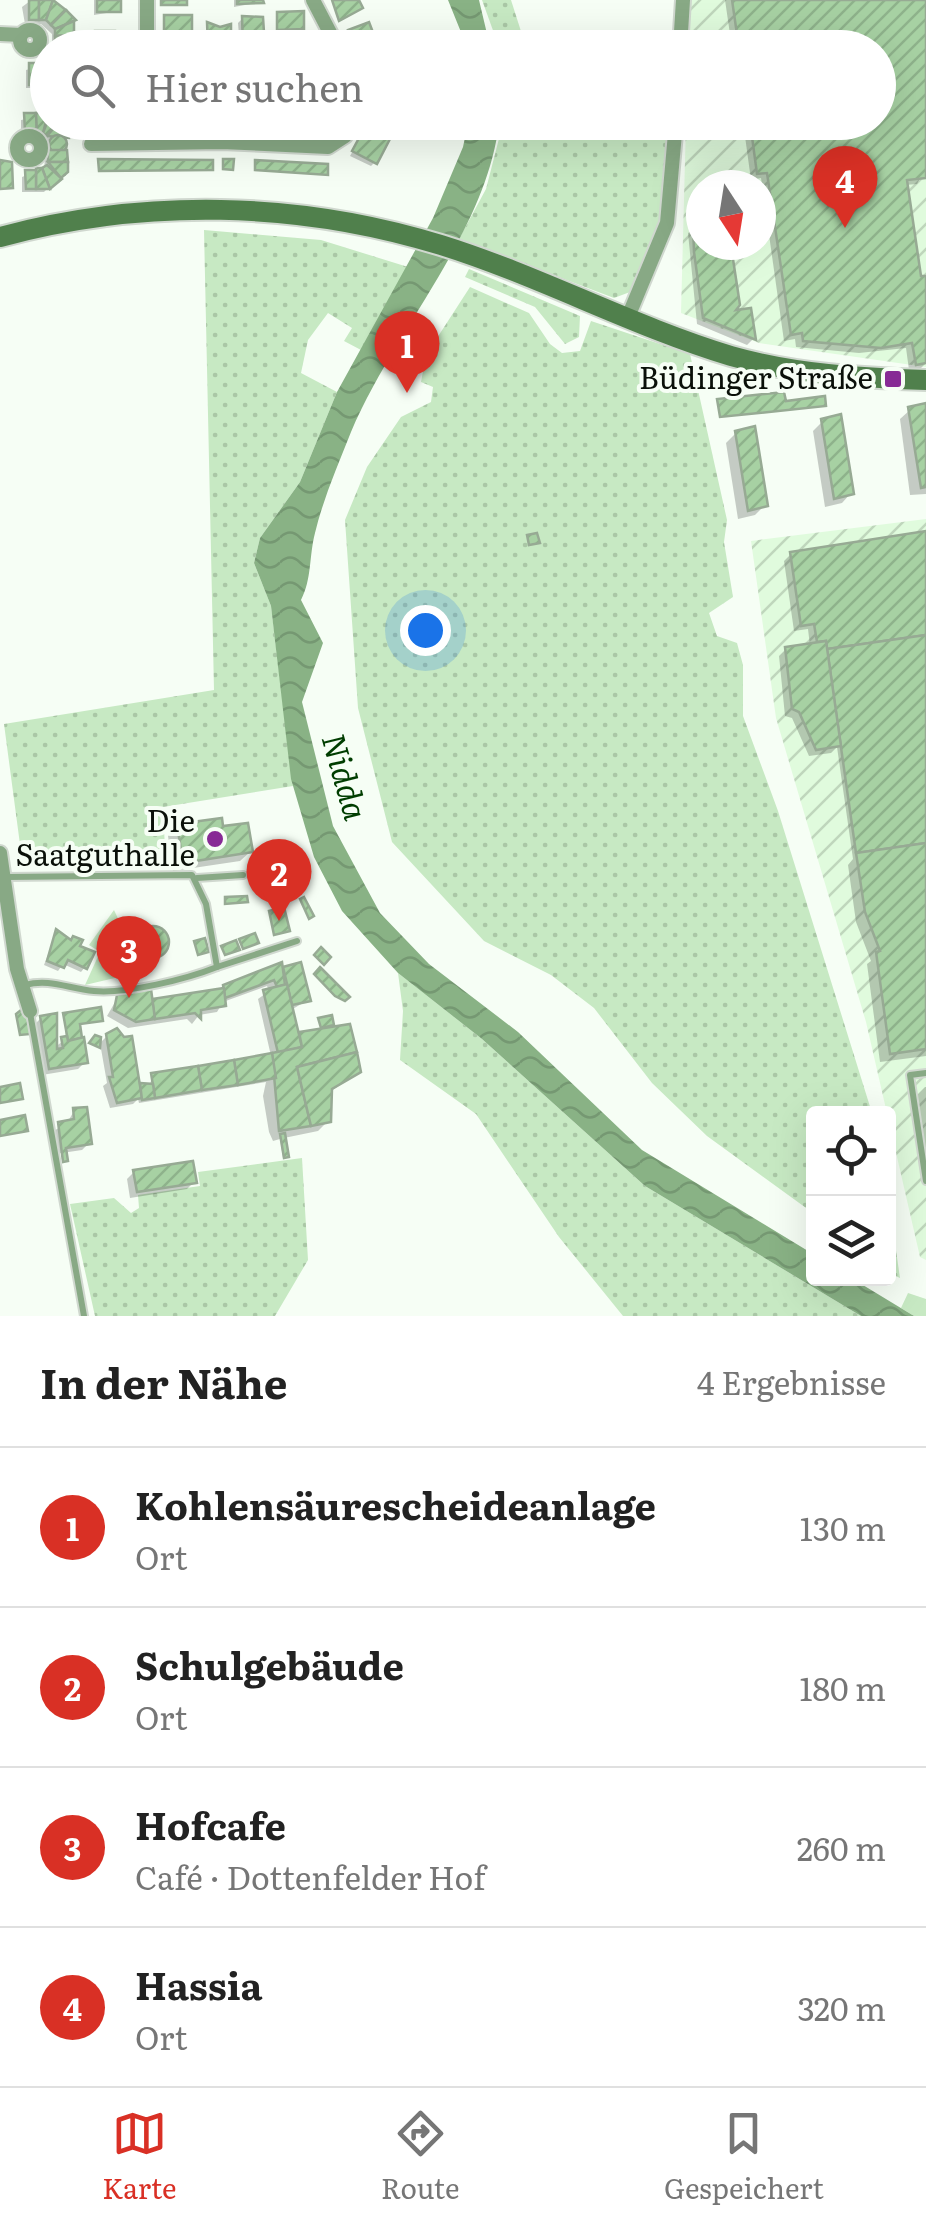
<!DOCTYPE html>
<html lang="de">
<meta charset="utf-8">
<style>
:root{--surface:#fff;--page:#f6f6f6;--text:#222;--muted:#767676;--line:#e0e0e0;--accent:#d93025}
body{margin:0;font-family:Literata,serif;background:var(--page);color:var(--text)}
.controls{position:absolute;right:30px;bottom:30px;display:grid;overflow:hidden;border-radius:10px;box-shadow:0 10px 40px #0002}
.controls button{width:90px;height:90px;display:grid;place-items:center;padding:0;border:0;border-bottom:2px solid var(--line);background:var(--surface);color:var(--text);font:50px sans-serif}
.compass{position:absolute;left:686px;top:170px;width:90px;height:90px;border-radius:50%;background:var(--surface);box-shadow:0 10px 40px #0002;rotate:168deg}
.you{position:absolute;left:425px;top:630px;width:35px;height:35px;margin:-25px;border:8px solid #fff;border-radius:50%;background:#1a73e8;box-shadow:0 0 0 15px #1a73e833}
.badge{display:grid;place-items:center;width:65px;height:65px;border-radius:50%;background:var(--accent);color:#fff;font-size:32px;font-weight:700}
.pin{position:absolute;translate:-50% -82px;filter:drop-shadow(0 2px 5px #0008)}
.pin::after{content:'';position:absolute;top:52px;width:35px;height:30px;background:inherit;clip-path:polygon(0 0,100% 0,50% 100%)}
.list{margin:0;padding:0;list-style:none}
h2{display:flex;justify-content:space-between;align-items:center;height:130px;margin:0;padding:0 40px;font-size:42px}
h2 small{font-size:32px;font-weight:400;color:var(--muted)}
.list li{display:grid;grid-template-columns:65px 1fr auto;gap:30px;align-items:center;box-sizing:border-box;height:160px;padding:0 40px;border-top:2px solid var(--line)}
.list b{display:block;font-size:38px;white-space:nowrap}
.list p{margin:0;font-size:32px;white-space:nowrap;color:var(--muted)}
.list em{font-size:32px;font-style:normal;color:var(--muted)}
.icon{flex:none;width:55px;height:55px;fill:none;stroke:currentColor;stroke-width:2;stroke-linecap:round;stroke-linejoin:round}
.map{position:relative;flex:none;width:926px;height:1316px;overflow:hidden}
.search{position:absolute;background:var(--surface);box-shadow:0 10px 40px #0002;left:30px;right:30px;top:30px;height:110px;display:flex;align-items:center;gap:25px;box-sizing:border-box;padding:0 35px;border-radius:55px;color:var(--muted);font-size:38px}
.sheet{height:770px;background:var(--surface)}
nav{display:flex;justify-content:space-around;align-items:center;box-sizing:border-box;height:140px;border-top:2px solid var(--line);background:var(--surface);font-size:28px;color:var(--muted)}
nav a{display:grid;justify-items:center;gap:5px}
nav .on{color:var(--accent)}
.map>svg:first-child{display:block}
.industrial{fill:url(#industrial-furrows);fill-rule:evenodd}
.grass{fill:url(#grass-dots)}
.forest{fill:url(#forest-firs)}
.park{fill:#c7e9c3}
.water{fill:url(#water-waves)}
.shadow{fill:#0003}
.building{fill:url(#building-hatch);stroke:#97aa94;stroke-width:2.5}
.lines{fill:none;stroke-linecap:round;stroke-linejoin:round}
.lane-casing{stroke:#d0d8cf;stroke-width:10}
.street-casing{stroke:#d0d8cf;stroke-width:18}
.secondary-casing{stroke:#d0d8cf;stroke-width:24}
.lane{stroke:#88a985;stroke-width:6}
.street{stroke:#88a985;stroke-width:14}
.secondary{stroke:#50804c;stroke-width:20}
.poi-dot{fill:#872a95;stroke:#f6fef5;stroke-width:4}
.labels{text-anchor:middle;stroke-width:8;stroke-linejoin:round;paint-order:stroke}
.poi-label{font-size:30px;fill:#0a1009;stroke:#f6fef5;text-anchor:end}
.water-label{font-size:32px;font-style:italic;fill:#003d00;stroke:#f6fef5}
</style>
<div class="map">
<svg width="926" height="1316" viewBox="0 0 926 1316">
<defs>
<pattern id="industrial-furrows" width="10" height="10" patternUnits="userSpaceOnUse" patternTransform="scale(2.5)"><rect width="10" height="10" fill="#e0fbdd"/><path d="M-1 1l2-2M0 10L10 0M9 11l2-2" fill="none" stroke="#bfd6bc"/></pattern>
<pattern id="grass-dots" width="8" height="8" patternUnits="userSpaceOnUse" patternTransform="scale(2.5)"><rect width="8" height="8" fill="#c7e9c3"/><path d="M2 2h.1M6 6h.1" fill="none" stroke="#aac7a6" stroke-width="1.8" stroke-linecap="round"/></pattern>
<pattern id="forest-firs" width="22" height="20" patternUnits="userSpaceOnUse" patternTransform="scale(2.5)"><rect width="22" height="20" fill="#c7e9c3"/><path d="M5 1l3.5 6h-7zM16 11l3.5 6h-7z" fill="#aac7a6"/></pattern>
<pattern id="water-waves" width="16" height="10" patternUnits="userSpaceOnUse" patternTransform="scale(2.5)"><rect width="16" height="10" fill="#89b285"/><path d="M0 5q4-4 8 0t8 0" fill="none" stroke="#759872"/></pattern>
<pattern id="building-hatch" width="6" height="6" patternUnits="userSpaceOnUse" patternTransform="scale(2.5)"><rect width="6" height="6" fill="#a7d1a3"/><path d="M-1 1l2-2M0 6l6-6M5 7l2-2" fill="none" stroke="#8eb28b"/></pattern>
</defs>
<rect width="100%" height="100%" fill="#f6fef5"/>
<g class="industrial">
<path d="M690,0H926V367L759,343L681,313L686,123L878,122V48L688,47ZM701,185H761V245H701Z"/>
<path d="M926,519V1260L920,1257L866,1022L776,718L751,541Z"/>
</g>
<g class="grass">
<path d="M482,0H511L526,47H499Z"/>
<path d="M503,123H671L666,212L630,292L614,298L459,239L486,189Z"/>
<path d="M204,230L321,240L408,267L361,350L344,341L352,328L328,313L308,340L301,373L337,392L300,482L260,538L254,563L271,606L293,786L163,807L165,849L21,852L4,724L214,690Z"/>
<path d="M469,269L580,316L579,337L565,344L535,307L465,277Z"/>
<path d="M470,287L529,313L550,344L562,353L580,351L591,321L690,354L727,520L724,542L733,597L709,613L717,636L737,643L743,665V716L778,811L872,1113L814,1114L813,1213L707,1136L652,1083L594,1008L551,975L484,941L392,842L358,708L345,520L367,467L401,417L431,402L433,387L421,382L426,355Z"/>
<path d="M398,973L482,1039L645,1186L861,1316H623L559,1237L476,1114L400,1060L403,1011Z"/>
<path d="M302,1158L308,1260L275,1316H95L70,1204L114,1198L131,1213L139,1208L138,1195L200,1186L198,1172Z"/>
<path d="M888,1195L900,1278L889,1273Z"/>
</g>
<path class="forest" d="M908,1293L926,1299V1316H914L901,1308Z"/>
<path class="park" d="M114,910L131,946L136,973L85,985L100,952L89,945Z"/>
<g class="water">
<path d="M448,0H479L488,38L496,47H467Z"/>
<path d="M468,123H499C486,233 394,330 351,432C338,465 323,499 315,533C309,556 312,579 301,600L323,643L302,702L333,826L380,913L429,964L518,1032L642,1150L813,1254L814,1278L853,1279L914,1316H861L645,1186L482,1039L398,973L342,911L314,857L291,779L271,606L254,563L260,538L300,482L337,392L433,218L463,147Z"/>
</g>
<g class="shadow">
<path d="M94,0H119V11L94,15Z"/>
<path d="M234,0H261V2L234,7Z"/>
<path d="M725,0H926V167L917,184L905,185L919,279L926,278V363L920,369L909,370L906,348L859,353L796,347L795,339L784,341L761,178L751,180L743,122H878V48H732Z"/>
<path d="M30,1L53,2L74,21V48H52V34L41,24H25L22,7Z"/>
<path d="M164,18L189,32L167,38Z"/>
<path d="M243,18L263,48H240L238,23Z"/>
<path d="M208,25L229,48H204Z"/>
<path d="M48,64V88H26V70Z"/>
<path d="M48,115V122L66,133V176H60L44,192H22V177L44,168L47,142L21,135V120Z"/>
<path d="M82,122H134V129L129,133H82Z"/>
<path d="M242,122L237,132L158,123V122Z"/>
<path d="M253,122H334L329,136L252,132Z"/>
<path d="M368,124L376,126L375,162L371,166L350,156Z"/>
<path d="M701,225V245H748L730,252L731,313L753,339L747,345L697,324L688,233Z"/>
<path d="M926,406V494L910,495L900,419L910,410Z"/>
<path d="M823,421L851,493L842,503L825,507L813,431Z"/>
<path d="M736,433L765,505L755,515L738,519L726,443Z"/>
<path d="M926,534V1056L880,1062L867,964L871,961L856,922L848,865L853,859L837,747L831,753L809,756L792,718L785,716L779,656L786,649L810,646L808,629L794,631L784,561L791,554Z"/>
<path d="M178,826L221,829L250,852L240,861L173,871L168,836Z"/>
<path d="M159,929L165,948L150,963L131,971L126,968L127,947L143,931Z"/>
<path d="M56,933L77,947L85,967L81,972L63,964L58,971L44,965Z"/>
<path d="M281,966L283,988L290,986L308,1000L291,1010L297,1035L321,1031L320,1021L332,1024L325,1030L358,1072L330,1092L328,1121L318,1131L284,1138L283,1158L280,1139L273,1141L269,1132L263,1096L266,1082L139,1103L138,1099L133,1104L110,1108L103,1086L107,1083L100,1043L107,1036L138,1086H149L153,1076L271,1056L258,999L269,991L267,986L223,1002L217,1012L199,1015L192,1024L187,1019L128,1028L107,1016L118,997L150,1001L224,990Z"/>
<path d="M64,1015L99,1021L77,1025L85,1062L78,1069L42,1075L34,1025L41,1018L55,1047L66,1039Z"/>
<path d="M925,1087H926V1167L915,1097Z"/>
<path d="M74,1111L89,1143L82,1150L55,1154L52,1132L67,1123Z"/>
<path d="M134,1172L194,1182L187,1189L130,1198L127,1179Z"/>
</g>
<g class="building">
<rect x="29" y="0" width="10" height="20"/>
<path d="M39,0H53L46,20H39Z"/>
<path d="M53,0L66,10L51,25L46,20Z"/>
<rect x="97" y="0" width="24" height="12"/>
<rect x="161" y="0" width="26" height="5"/>
<path d="M237,0H263L264,3L237,4Z"/>
<path d="M332,0H359L363,8L339,21Z"/>
<path d="M732,0H926V178L907,180L921,276H926V363L916,365L912,343L881,348L803,341L802,333L791,335L767,173L757,174L750,122H878V48H739Z"/>
<path d="M66,10L76,20L55,29L51,25Z"/>
<path d="M304,11V29L277,30V12Z"/>
<rect x="164" y="15" width="28" height="18"/>
<path d="M242,16L263,17L265,48H243Z"/>
<path d="M74,21V35L55,36V29Z"/>
<path d="M207,22L220,27L231,24V48H208Z"/>
<path d="M369,22L377,43L355,48L348,30Z"/>
<path d="M95,31H115V38L132,36L131,48H95Z"/>
<path d="M76,35V45L55,46V36Z"/>
<rect x="163" y="43" width="29" height="5"/>
<rect x="29" y="63" width="10" height="22"/>
<path d="M39,63L48,68V85H39Z"/>
<path d="M24,113H36L37,131H25Z"/>
<path d="M36,113H48L43,133H37Z"/>
<path d="M48,120L59,122L47,136L43,133Z"/>
<path d="M59,122L69,132V138L47,136Z"/>
<rect x="117" y="122" width="19" height="8"/>
<path d="M256,122H274V130L255,129Z"/>
<path d="M315,122H337L336,133L314,131Z"/>
<path d="M365,127L391,137L377,164L352,151Z"/>
<circle cx="58" cy="144" r="9"/>
<path d="M48,150H67L68,162H48Z"/>
<path d="M98,159L213,160V170L99,171Z"/>
<path d="M223,159H234L233,170L223,169Z"/>
<path d="M0,160L12,162L13,188L0,189Z"/>
<path d="M255,160L328,164V175L255,170Z"/>
<path d="M48,162H68V172L61,178Z"/>
<path d="M47,165L62,179L50,189L42,168Z"/>
<path d="M36,168H42L50,189H36Z"/>
<path d="M25,170H36V189H26Z"/>
<path d="M701,222V245H742L731,246L740,305L736,310L751,308L756,340L703,318L694,252L693,224Z"/>
<path d="M784,392L786,401L825,396L826,406L720,417L717,399Z"/>
<path d="M926,403V487L921,488L908,407Z"/>
<path d="M841,414L854,494L834,499L821,419Z"/>
<path d="M755,426L768,506L748,511L735,431Z"/>
<path d="M926,531V635L827,649L826,641L817,642L814,624L801,626L790,552Z"/>
<path d="M537,533L540,543L529,545L527,535Z"/>
<path d="M926,635V843L856,853L827,649Z"/>
<path d="M826,641L841,746L816,750L799,712L792,709L785,647Z"/>
<path d="M222,818L223,826L248,823L253,852L183,863L177,824Z"/>
<path d="M926,843V1049L890,1054L876,952L880,951L865,912L856,853Z"/>
<path d="M247,896L248,902L225,904V897Z"/>
<path d="M304,897L314,916L309,919L300,899Z"/>
<path d="M284,907L290,931L274,935L269,911Z"/>
<circle cx="153" cy="942" r="16"/>
<path d="M56,929L71,940L73,936L83,940L80,946L95,952L87,969L68,960L64,968L47,961Z"/>
<path d="M255,933L259,943L243,949L239,939Z"/>
<path d="M205,938L209,952L198,955L194,941Z"/>
<path d="M236,940L240,950L225,955L221,946Z"/>
<path d="M321,947L331,957L324,965L314,955Z"/>
<path d="M282,962L285,985L277,987L274,980L225,998L223,985Z"/>
<path d="M301,962L311,1001L292,1005L283,967Z"/>
<path d="M320,967L350,997L345,1001L335,996L314,974Z"/>
<path d="M287,984L302,1047L278,1053L263,990Z"/>
<path d="M224,988L226,1006L201,1010V1019L195,1013L155,1019L152,999Z"/>
<path d="M151,989L155,1019L136,1022L114,1010L117,995Z"/>
<path d="M26,1006L31,1034L20,1035L16,1014Z"/>
<path d="M101,1007L103,1021L80,1024L82,1038L68,1041L63,1013Z"/>
<path d="M57,1013V1049L63,1048L61,1037L67,1036L68,1041L84,1037L88,1063L49,1069L40,1016Z"/>
<path d="M332,1015L334,1025L321,1028L318,1018Z"/>
<path d="M350,1024L357,1052L297,1067L311,1126L279,1131L272,1053L302,1047L299,1032Z"/>
<path d="M117,1028L124,1037L132,1036L142,1098L117,1103L109,1077H113L106,1034Z"/>
<path d="M95,1035L101,1037L100,1048L89,1043Z"/>
<path d="M357,1052L361,1072L332,1089L331,1122L311,1126L297,1067Z"/>
<path d="M272,1053L276,1078L238,1085L234,1060Z"/>
<path d="M234,1060L238,1085L202,1090L198,1066Z"/>
<path d="M198,1066L202,1090L155,1098L151,1073Z"/>
<path d="M20,1083L23,1099L0,1103V1087Z"/>
<path d="M140,1083L153,1084L155,1098L142,1100Z"/>
<path d="M87,1107L92,1144L66,1148L68,1161L63,1162L58,1122L74,1119L73,1108Z"/>
<path d="M25,1115L28,1131L0,1136V1120Z"/>
<path d="M285,1133L289,1157L284,1158L280,1134Z"/>
<path d="M193,1161L197,1183L137,1192L133,1170Z"/>
</g>
<g class="lines">
<defs>
<g id="lane">
<path d="M7,877L192,875L206,904L217,967C187,979 126,994 94,991C69,989 50,978 25,985"/>
<path d="M197,878L243,875"/>
<path d="M217,967L297,941"/>
<path d="M30,1013L84,1316"/>
<path d="M926,1073L910,1075L926,1181"/>
</g>
<g id="street">
<path d="M313,0L338,48"/>
<circle cx="30" cy="40" r="10"/>
<path d="M0,34L21,35"/>
<path d="M147,48V0"/>
<path d="M680,48L683,0"/>
<circle cx="29" cy="148" r="12"/>
<path d="M91,144L222,142L328,147L345,136L352,122"/>
<path d="M628,317L667,223L676,122"/>
<path d="M0,853L17,969L30,1011"/>
</g>
<path id="secondary" d="M0,237C144,198 298,201 441,245C540,276 632,326 731,356C794,374 861,378 926,380"/>
</defs>
<use href="#lane" class="lane-casing"/>
<use href="#street" class="street-casing"/>
<use href="#secondary" class="secondary-casing"/>
<use href="#lane" class="lane"/>
<use href="#street" class="street"/>
<use href="#secondary" class="secondary"/>
</g>
<g class="poi-dot">
<rect x="883" y="369" width="20" height="20" rx="5"/>
<circle cx="215" cy="839" r="10"/>
</g>
<g class="labels">
<g class="poi-label">
<text x="873" y="389">Büdinger Straße</text>
<text x="195" y="832">Die<tspan x="195" dy="34">Saatguthalle</tspan></text>
</g>
<g class="water-label">
<text transform="translate(344 777) rotate(74)" y="11">Nidda</text>
</g>
</g>
</svg>
<div class="controls">
<button><svg class="icon" aria-label="locate" viewBox="0 0 24 24"><circle cx="12" cy="12" r="6"/><path d="M12 2v4M12 18v4M2 12h4M18 12h4"/></svg></button>
<button><svg class="icon" aria-label="layers" viewBox="0 0 24 24"><path d="M12 4l9 5-9 5-9-5zM3 14l9 5 9-5"/></svg></button>
</div>
<svg class="compass" viewBox="-18 -18 36 36"><path d="M0-13l5 13h-10z" fill="#e53935"/><path d="M0 13l5-13h-10z" fill="#767676"/></svg>
<div class="you"></div>
<div class="pin badge" style="left:407px;top:393px">1</div>
<div class="pin badge" style="left:279px;top:921px">2</div>
<div class="pin badge" style="left:129px;top:998px">3</div>
<div class="pin badge" style="left:845px;top:228px">4</div>
<div class="search"><svg class="icon" aria-label="search" viewBox="0 0 24 24"><circle cx="10" cy="10" r="6"/><path d="M15 15l6 6"/></svg>Hier suchen</div>
</div>
<section class="sheet">
<h2>In der Nähe<small>4 Ergebnisse</small></h2>
<ul class="list">
<li><span class="badge">1</span><div><b>Kohlensäurescheideanlage</b><p>Ort</p></div><em>130 m</em></li>
<li><span class="badge">2</span><div><b>Schulgebäude</b><p>Ort</p></div><em>180 m</em></li>
<li><span class="badge">3</span><div><b>Hofcafe</b><p>Café · Dottenfelder Hof</p></div><em>260 m</em></li>
<li><span class="badge">4</span><div><b>Hassia</b><p>Ort</p></div><em>320 m</em></li>
</ul>
</section>
<nav>
<a class="on"><svg class="icon" aria-label="map" viewBox="0 0 24 24"><path d="M3 6l6-2 6 2 6-2v14l-6 2-6-2-6 2zM9 4v14M15 6v14"/></svg>Karte</a>
<a><svg class="icon" aria-label="directions" viewBox="0 0 24 24"><path d="M12 3l9 9-9 9-9-9zM9 14v-3h6M13 9l2 2-2 2"/></svg>Route</a>
<a><svg class="icon" aria-label="saved" viewBox="0 0 24 24"><path d="M7 4h10v16l-5-4-5 4z"/></svg>Gespeichert</a>
</nav>
